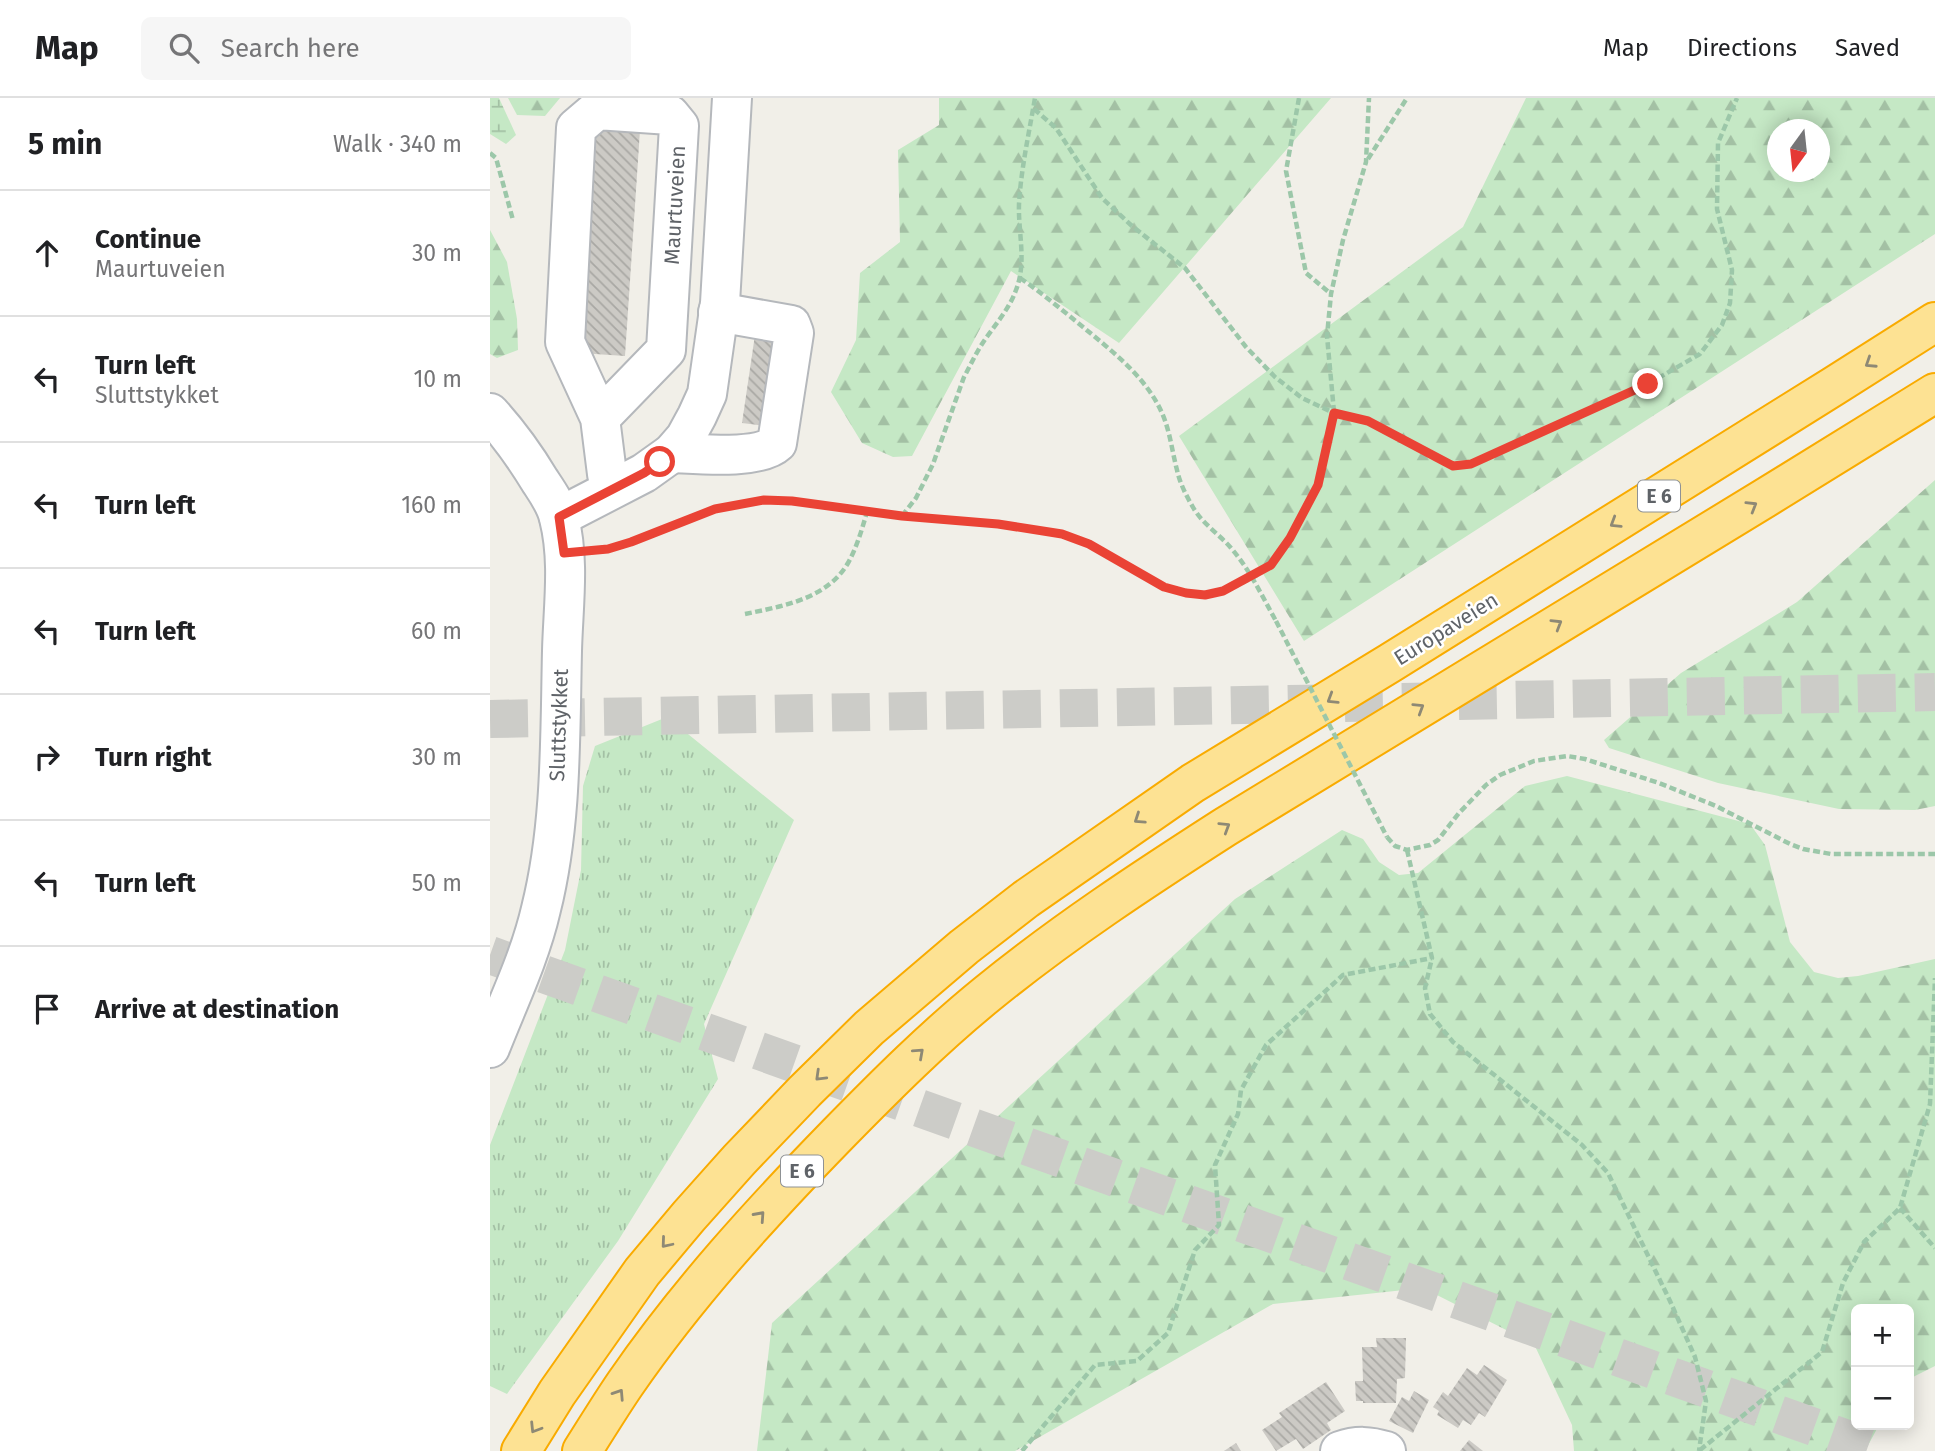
<!DOCTYPE html>
<meta charset="utf-8">
<style>
:root{--surface:#fff;--page:#f6f6f6;--text:#202124;--muted:#757577;--line:#e0e0e0}
body{margin:0;font-family:"Fira Sans",sans-serif;background:var(--page);color:var(--text)}
.controls{position:absolute;right:21px;bottom:21px;display:grid;overflow:hidden;border-radius:10px;box-shadow:0 4px 18px #0003}
.controls button{width:63px;height:63px;display:grid;place-items:center;padding:0;border:0;border-bottom:2px solid var(--line);background:var(--surface);color:var(--text);font:35px sans-serif}
.compass{position:absolute;left:1277px;top:21px;width:63px;height:63px;border-radius:50%;background:var(--surface);box-shadow:0 4px 18px #0003;rotate:195deg}
.stop{position:absolute;width:21px;height:21px;margin:-16px;border:5px solid #ea4335;border-radius:50%;background:#fff}
.stop.end{background:#ea4335;border-color:#fff;box-shadow:0 2px 7px #0008}
.list{margin:0;padding:0;list-style:none}
h2{display:flex;justify-content:space-between;align-items:center;height:91px;margin:0;padding:0 28px;font-size:30px}
h2 small{font-size:23px;font-weight:400;color:var(--muted)}
.list li{display:grid;grid-template-columns:46px 1fr auto;gap:21px;align-items:center;box-sizing:border-box;height:126px;padding:0 28px;border-top:2px solid var(--line)}
.list b{display:block;font-size:26px;white-space:nowrap}
.list p{margin:0;font-size:23px;white-space:nowrap;color:var(--muted)}
.list em{font-size:23px;font-style:normal;color:var(--muted)}
.icon{flex:none;width:38px;height:38px;fill:none;stroke:currentColor;stroke-width:2;stroke-linecap:round;stroke-linejoin:round}
.map{position:relative;flex:none;width:1445px;height:1353px;overflow:hidden}
header{display:flex;align-items:center;gap:42px;box-sizing:border-box;height:98px;padding:0 35px;background:var(--surface);border-bottom:2px solid var(--line)}
header strong{font-size:33px}
nav{display:flex;gap:38px;margin-inline-start:auto;font-size:24px}
.search{width:490px;height:63px;background:var(--page);display:flex;align-items:center;gap:18px;box-sizing:border-box;padding:0 24px;border-radius:10px;color:var(--muted);font-size:26px}
main{display:flex}
aside{flex:1;background:var(--surface)}
.map>svg:first-child{display:block}
.grass{fill:url(#grass-tufts)}
.forest{fill:url(#forest-firs);fill-rule:evenodd}
.wetland{fill:url(#wetland-marsh)}
.building{fill:url(#building-back-hatch)}
.lines{fill:none;stroke-linecap:round;stroke-linejoin:round}
.minor-tunnel{stroke:#ccccc8;stroke-width:38;stroke-dasharray:38 19;stroke-linecap:butt}
.minor-casing{stroke:#b5b8bc;stroke-width:42}
.highway-casing{stroke:#f9ab00;stroke-width:42}
.path{stroke:#9cc7a9;stroke-width:4.5;stroke-dasharray:7 3.5;stroke-linecap:butt}
.minor{stroke:#fff;stroke-width:38}
.highway{stroke:#fde293;stroke-width:38}
.path-bridge{stroke:#9cc7a9;stroke-width:4.5;stroke-dasharray:7 3.5;stroke-linecap:butt}
.oneway{stroke:#8e8975}
.route{stroke:#ea4335;stroke-width:9}
.labels{text-anchor:middle;stroke-width:5;stroke-linejoin:round;paint-order:stroke}
.shield{fill:#fff;stroke:#8f9295;stroke-width:2}
.shield-label{font-size:19px;font-weight:bold;fill:#5f6368}
.street-label{font-size:21px;fill:#5f6368;stroke:#fff}
</style>
<header>
<strong>Map</strong>
<div class="search"><svg class="icon" aria-label="search" viewBox="0 0 24 24"><circle cx="10" cy="10" r="6"/><path d="M15 15l6 6"/></svg>Search here</div>
<nav><a>Map</a><a>Directions</a><a>Saved</a></nav>
</header>
<main>
<aside>
<h2>5 min<small>Walk · 340 m</small></h2>
<ul class="list">
<li><svg class="icon" aria-label="ahead" viewBox="0 0 24 24"><path d="M12 20V5M6 11l6-6 6 6"/></svg><div><b>Continue</b><p>Maurtuveien</p></div><em>30 m</em></li>
<li><svg class="icon" aria-label="left" viewBox="0 0 24 24"><path d="M17 20v-9H6M10 6l-5 5 5 5"/></svg><div><b>Turn left</b><p>Sluttstykket</p></div><em>10 m</em></li>
<li><svg class="icon" aria-label="left" viewBox="0 0 24 24"><path d="M17 20v-9H6M10 6l-5 5 5 5"/></svg><div><b>Turn left</b></div><em>160 m</em></li>
<li><svg class="icon" aria-label="left" viewBox="0 0 24 24"><path d="M17 20v-9H6M10 6l-5 5 5 5"/></svg><div><b>Turn left</b></div><em>60 m</em></li>
<li><svg class="icon" aria-label="right" viewBox="0 0 24 24"><path d="M7 20v-9h11M14 6l5 5-5 5"/></svg><div><b>Turn right</b></div><em>30 m</em></li>
<li><svg class="icon" aria-label="left" viewBox="0 0 24 24"><path d="M17 20v-9H6M10 6l-5 5 5 5"/></svg><div><b>Turn left</b></div><em>50 m</em></li>
<li><svg class="icon" aria-label="arrive" viewBox="0 0 24 24"><path d="M6 21V4h12l-3 4 3 4H6"/></svg><div><b>Arrive at destination</b></div></li>
</ul>
</aside>
<div class="map">
<svg width="1445" height="1353" viewBox="0 0 1445 1353">
<defs>
<pattern id="grass-tufts" width="24" height="20" patternUnits="userSpaceOnUse" patternTransform="scale(1.75)"><rect width="24" height="20" fill="#c5e8c5"/><path d="M3 7l-1-3M5 7V3M7 7l1-3M15 17l-1-3M17 17v-4M19 17l1-3" fill="none" stroke="#a3c0a4"/></pattern>
<pattern id="forest-firs" width="22" height="20" patternUnits="userSpaceOnUse" patternTransform="scale(1.75)"><rect width="22" height="20" fill="#c5e8c5"/><path d="M5 1l3.5 6h-7zM16 11l3.5 6h-7z" fill="#a3c0a4"/></pattern>
<pattern id="wetland-marsh" width="20" height="14" patternUnits="userSpaceOnUse" patternTransform="scale(1.75)"><rect width="20" height="14" fill="#c5e8c5"/><path d="M1 5h8M5 5V1M11 12h8M15 12V8" fill="none" stroke="#a3c0a4"/></pattern>
<pattern id="building-back-hatch" width="6" height="6" patternUnits="userSpaceOnUse" patternTransform="scale(1.75)"><rect width="6" height="6" fill="#cccac5"/><path d="M-1 5l2 2M0 0l6 6M5-1l2 2" fill="none" stroke="#a9a8a4"/></pattern>
</defs>
<rect width="100%" height="100%" fill="#f1efe8"/>
<path class="grass" d="M177,619L304,722L214,926L228,981L128,1143L17,1296L0,1288V1047L75,852L91,772L93,688L105,648Z"/>
<g class="forest">
<path d="M18,0H70L55,18L27,17Z"/>
<path d="M449,0H841L629,245L521,173L422,358L403,359L372,345L341,294L366,242L370,175L410,144L408,52L449,27Z"/>
<path d="M1036,0H1445V136L814,543L689,338L973,129ZM1288,32H1330V74H1288Z"/>
<path d="M0,132L17,164L27,221L28,252L7,260L0,256Z"/>
<path d="M1445,382V708L1425,712L1349,711L1228,685L1119,650L1114,642L1191,575L1307,504Z"/>
<path d="M1077,678L1260,726L1275,747L1300,844L1324,874L1348,880L1368,878L1445,861V1268L1419,1281V1211H1366V1327H1389L1375,1353H1084L1082,1327L1044,1246L933,1190L783,1206L525,1353H267L282,1225L745,801L852,732L873,741L889,764L909,777L928,775L1035,688Z"/>
</g>
<path class="wetland" d="M0,0H9L26,37L16,46L0,36Z"/>
<g class="building">
<path d="M105,29L150,32L135,258L90,255Z"/>
<path d="M266,230L288,233L275,328L252,325Z"/>
<path d="M886,1240H916L915,1280L907,1281L906,1305H873V1303H866L865,1283H873L872,1249H887Z"/>
<path d="M994,1267L1017,1282L995,1319L989,1315L981,1327L973,1322L968,1330L947,1317L949,1313L943,1309L953,1294L958,1298L977,1270L987,1277Z"/>
<path d="M836,1284L855,1313L837,1325L841,1332L813,1351L806,1341L786,1353L772,1332L792,1319L789,1315Z"/>
<path d="M924,1293L939,1302L923,1335L899,1323L912,1299L919,1303Z"/>
<path d="M979,1342L993,1353H970Z"/>
<path d="M746,1345L751,1353H734Z"/>
</g>
<g class="lines">
<g class="minor-tunnel">
<path d="M0,621L1445,594"/>
<path d="M0,857L1391,1353"/>
</g>
<defs>
<g id="minor">
<path d="M0,315C19,336 35,358 50,383C58,395 66,406 69,420C80,463 73,510 72,553C70,638 72,727 51,811C40,859 18,904 0,950"/>
<path d="M110,320L176,252L189,28L180,17L107,12L86,30L75,244L110,320L117,376L121,391"/>
<path d="M182,355C207,356 269,362 287,345L304,235L301,227L228,214"/>
<path d="M69,419L154,375L182,355L195,340L207,318L217,296L230,205L242,0"/>
<path d="M850,1353C867,1347 880,1348 896,1353"/>
</g>
<g id="highway">
<path d="M31,1353L67,1295L152,1174L199,1118L249,1062L315,993L379,930L474,849L536,801L703,685L900,565L1344,288L1445,224"/>
<path d="M92,1353C106,1331 120,1308 135,1286C197,1196 271,1115 347,1037C395,988 444,939 497,896C573,834 654,781 735,729L1275,400L1445,295"/>
</g>
</defs>
<use href="#minor" class="minor-casing"/>
<use href="#highway" class="highway-casing"/>
<g class="path">
<path d="M809,0L796,73L816,175L841,196"/>
<path d="M544,11L566,30L612,100L642,128L695,170L756,249L785,279L812,300L844,315"/>
<path d="M0,55L6,60L23,122"/>
<path d="M878,61L917,0"/>
<path d="M530,180C552,195 572,212 593,229C623,254 656,279 672,315C680,333 682,353 687,372C690,386 697,399 704,411C714,427 730,437 741,450C760,472 772,498 786,523"/>
<path d="M844,314L837,238L841,196L853,142L876,64L879,0"/>
<path d="M412,418L426,400L443,366L474,279C480,268 485,257 492,246C503,229 519,212 526,192C537,164 528,135 529,106C531,71 539,35 545,0"/>
<path d="M106,452C157,445 201,413 251,405C300,397 350,411 399,416C446,422 494,423 541,431C562,434 582,438 602,447C642,467 684,509 732,493C747,488 766,479 779,469C791,460 822,403 828,387C836,367 839,337 844,315L879,323L963,368L981,366L1158,286L1210,256L1232,227L1240,205L1242,172L1227,111L1228,45L1247,0"/>
<path d="M255,516C293,508 337,501 358,465C367,449 372,431 377,414"/>
<path d="M897,739L905,748L917,752L940,747L948,742L969,715L996,687L1010,677L1044,663L1077,658L1095,661L1169,685L1226,708L1300,746L1313,751L1341,756H1445"/>
<path d="M917,752L942,860L935,890L940,916L963,944L1092,1047L1118,1075L1180,1203L1205,1259L1216,1303L1209,1353"/>
<path d="M1410,1110L1445,1150"/>
<path d="M1210,1352L1332,1254L1353,1185L1374,1144L1410,1110L1440,1006L1445,880"/>
<path d="M532,1353L605,1267L647,1263L678,1235L705,1152L729,1127L725,1067L748,1016L751,992L776,947L853,877L942,860"/>
</g>
<use href="#minor" class="minor"/>
<use href="#highway" class="highway"/>
<path class="path-bridge" d="M786,523L897,739"/>
</g>
<defs><path id="oneway-chevron" d="M-2-3.5L2.5 0L-2 3.5" fill="none" stroke-width="1.6" stroke-linecap="round" stroke-linejoin="round" transform="scale(1.75)"/></defs>
<g class="oneway">
<use href="#oneway-chevron" transform="translate(1380 265) rotate(147)"/>
<use href="#oneway-chevron" transform="translate(1262 408) rotate(-31)"/>
<use href="#oneway-chevron" transform="translate(1125 425) rotate(148)"/>
<use href="#oneway-chevron" transform="translate(1067 526) rotate(-31)"/>
<use href="#oneway-chevron" transform="translate(842 601) rotate(148)"/>
<use href="#oneway-chevron" transform="translate(929 610) rotate(-32)"/>
<use href="#oneway-chevron" transform="translate(649 721) rotate(146)"/>
<use href="#oneway-chevron" transform="translate(735 729) rotate(-32)"/>
<use href="#oneway-chevron" transform="translate(429 955) rotate(-42)"/>
<use href="#oneway-chevron" transform="translate(330 978) rotate(136)"/>
<use href="#oneway-chevron" transform="translate(270 1118) rotate(-48)"/>
<use href="#oneway-chevron" transform="translate(176 1145) rotate(130)"/>
<use href="#oneway-chevron" transform="translate(129 1296) rotate(-57)"/>
<use href="#oneway-chevron" transform="translate(45 1330) rotate(122)"/>
</g>
<g class="lines">
<path class="route" d="M170,364L154,375L69,419L74,455L118,451L141,444L225,411L274,402L302,403L412,418L508,426L572,436L599,446L674,489L696,495L715,497L733,493L781,467L800,440L828,387L844,315L878,323L963,368L981,366L1158,286"/>
</g>
<g class="labels">
<g class="shield">
<rect x="1148" y="382.5" width="42" height="31" rx="5"/>
<rect x="291" y="1057.5" width="42" height="31" rx="5"/>
</g>
<g class="shield-label">
<text x="1169" y="405">E 6</text>
<text x="312" y="1080">E 6</text>
</g>
<g class="street-label">
<text transform="translate(185 107) rotate(-87)" y="7">Maurtuveien</text>
<text transform="translate(956 531) rotate(-32)" y="7">Europaveien</text>
<text transform="translate(69 627) rotate(-88)" y="7">Sluttstykket</text>
</g>
</g>
</svg>
<div class="controls">
<button>+</button>
<button>−</button>
</div>
<svg class="compass" viewBox="-18 -18 36 36"><path d="M0-13l5 13h-10z" fill="#e53935"/><path d="M0 13l5-13h-10z" fill="#757577"/></svg>
<div class="stop" style="left:170px;top:364px"></div>
<div class="stop end" style="left:1158px;top:286px"></div>
</div>
</main>
